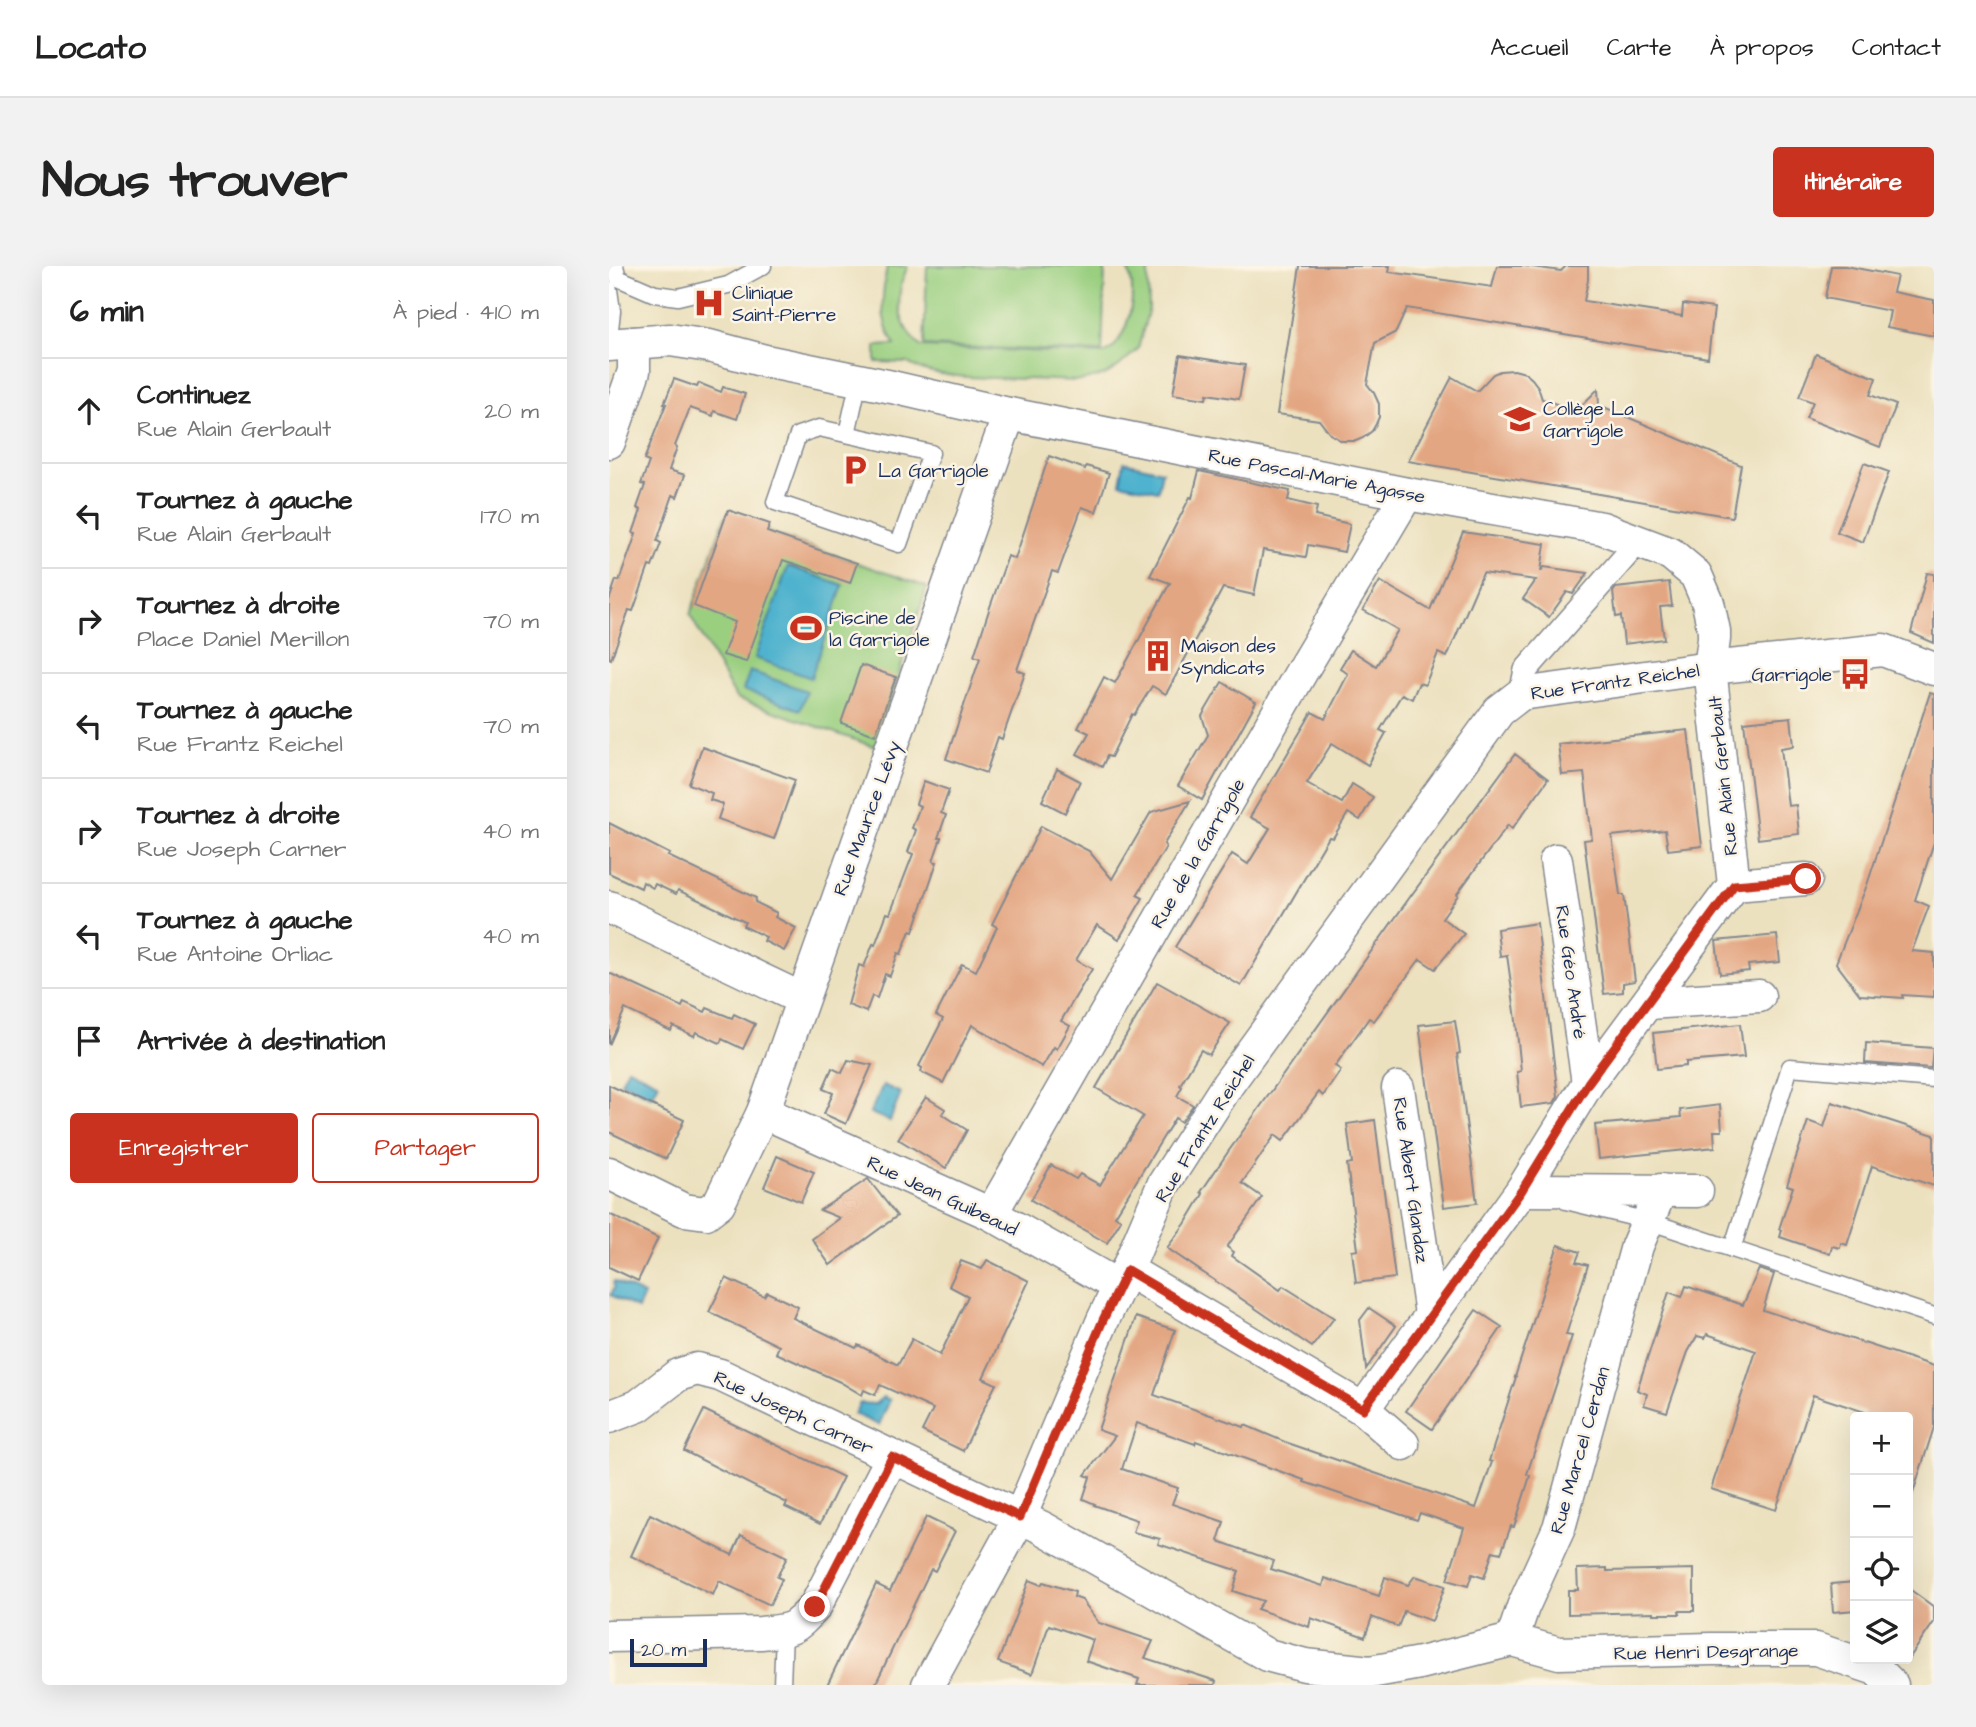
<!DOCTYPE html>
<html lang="fr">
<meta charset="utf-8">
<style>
:root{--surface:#fff;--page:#f2f2f2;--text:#222;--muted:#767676;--line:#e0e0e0;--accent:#c8321e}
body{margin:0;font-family:"Architects Daughter",sans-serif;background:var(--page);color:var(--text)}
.controls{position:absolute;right:21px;bottom:21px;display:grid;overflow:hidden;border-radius:7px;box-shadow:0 7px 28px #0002}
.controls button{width:63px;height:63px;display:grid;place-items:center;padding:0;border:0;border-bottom:2px solid var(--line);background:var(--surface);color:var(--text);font:35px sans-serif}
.scale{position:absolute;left:21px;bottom:18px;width:77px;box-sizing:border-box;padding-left:7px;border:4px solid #1b2f5e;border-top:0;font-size:19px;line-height:24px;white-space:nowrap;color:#1b2f5e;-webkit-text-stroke:5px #fcf5e5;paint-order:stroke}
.stop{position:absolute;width:21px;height:21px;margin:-16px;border:5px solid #c8321e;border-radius:50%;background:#fff}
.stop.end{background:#c8321e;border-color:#fff;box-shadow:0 2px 7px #0008}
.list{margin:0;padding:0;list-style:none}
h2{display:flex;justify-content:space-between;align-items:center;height:91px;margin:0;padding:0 28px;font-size:30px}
h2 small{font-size:23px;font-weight:400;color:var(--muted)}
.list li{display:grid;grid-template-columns:46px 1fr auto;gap:21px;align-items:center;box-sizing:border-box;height:105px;padding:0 28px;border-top:2px solid var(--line)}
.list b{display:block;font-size:26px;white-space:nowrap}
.list p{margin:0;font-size:23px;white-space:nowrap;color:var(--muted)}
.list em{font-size:23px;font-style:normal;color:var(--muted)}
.actions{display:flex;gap:14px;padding:21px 28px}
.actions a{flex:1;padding:16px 0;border:2px solid var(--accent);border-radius:7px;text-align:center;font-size:24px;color:var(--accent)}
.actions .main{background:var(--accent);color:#fff}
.icon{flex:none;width:38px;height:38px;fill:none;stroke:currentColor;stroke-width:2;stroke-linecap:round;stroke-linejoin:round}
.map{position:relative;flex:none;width:1325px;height:1419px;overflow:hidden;border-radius:7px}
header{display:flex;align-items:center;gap:42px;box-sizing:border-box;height:98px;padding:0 35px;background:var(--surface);border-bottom:2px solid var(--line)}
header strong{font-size:33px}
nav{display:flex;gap:38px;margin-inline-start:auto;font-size:24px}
.intro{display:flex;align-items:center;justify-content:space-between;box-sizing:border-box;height:168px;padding:0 42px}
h1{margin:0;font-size:49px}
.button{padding:18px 32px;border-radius:7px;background:var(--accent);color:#fff;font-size:24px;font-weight:700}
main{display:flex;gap:42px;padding:0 42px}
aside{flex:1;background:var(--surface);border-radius:7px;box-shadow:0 7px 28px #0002}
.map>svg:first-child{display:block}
.green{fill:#9acf80;stroke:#5a7f6f;stroke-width:2}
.water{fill:#4fb2ce;stroke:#357096;stroke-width:2}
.building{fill:#e3a682}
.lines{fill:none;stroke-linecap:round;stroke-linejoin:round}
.service-casing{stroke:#84888e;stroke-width:19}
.pedestrian-casing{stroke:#84888e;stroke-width:26}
.minor-casing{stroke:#84888e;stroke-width:35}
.service{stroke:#fff;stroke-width:16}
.pedestrian{stroke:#fff;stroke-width:23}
.minor{stroke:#fff;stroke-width:32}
.route{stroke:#c8321e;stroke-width:9}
.labels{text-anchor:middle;stroke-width:5;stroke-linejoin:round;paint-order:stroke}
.poi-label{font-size:19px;fill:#1b2f5e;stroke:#fcf5e5;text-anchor:start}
.street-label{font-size:19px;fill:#1b2f5e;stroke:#fcf5e5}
</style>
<header>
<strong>Locato</strong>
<nav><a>Accueil</a><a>Carte</a><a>À propos</a><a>Contact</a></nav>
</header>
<div class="intro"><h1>Nous trouver</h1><a class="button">Itinéraire</a></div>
<main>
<aside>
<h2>6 min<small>À pied · 410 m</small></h2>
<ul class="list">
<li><svg class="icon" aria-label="ahead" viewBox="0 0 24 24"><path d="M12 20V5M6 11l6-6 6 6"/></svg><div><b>Continuez</b><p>Rue Alain Gerbault</p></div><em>20 m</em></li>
<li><svg class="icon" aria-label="left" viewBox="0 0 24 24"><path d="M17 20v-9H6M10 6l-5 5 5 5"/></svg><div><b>Tournez à gauche</b><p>Rue Alain Gerbault</p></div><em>170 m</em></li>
<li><svg class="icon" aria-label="right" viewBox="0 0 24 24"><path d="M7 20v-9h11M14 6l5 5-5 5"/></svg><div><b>Tournez à droite</b><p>Place Daniel Merillon</p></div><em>70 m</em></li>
<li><svg class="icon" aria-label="left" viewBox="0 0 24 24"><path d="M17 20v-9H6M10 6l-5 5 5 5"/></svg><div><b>Tournez à gauche</b><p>Rue Frantz Reichel</p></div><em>70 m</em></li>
<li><svg class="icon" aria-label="right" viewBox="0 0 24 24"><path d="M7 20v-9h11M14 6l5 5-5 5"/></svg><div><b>Tournez à droite</b><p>Rue Joseph Carner</p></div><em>40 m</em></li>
<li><svg class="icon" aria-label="left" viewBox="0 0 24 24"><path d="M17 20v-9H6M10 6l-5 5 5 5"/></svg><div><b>Tournez à gauche</b><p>Rue Antoine Orliac</p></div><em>40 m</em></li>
<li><svg class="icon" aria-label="arrive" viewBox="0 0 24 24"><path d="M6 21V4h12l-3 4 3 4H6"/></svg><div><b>Arrivée à destination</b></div></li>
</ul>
<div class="actions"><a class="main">Enregistrer</a><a>Partager</a></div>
</aside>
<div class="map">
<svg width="1325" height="1419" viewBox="0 0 1325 1419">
<rect width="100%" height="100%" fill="#fcf5e5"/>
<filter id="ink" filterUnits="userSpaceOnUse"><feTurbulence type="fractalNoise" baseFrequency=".0143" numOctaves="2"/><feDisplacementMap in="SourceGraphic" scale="14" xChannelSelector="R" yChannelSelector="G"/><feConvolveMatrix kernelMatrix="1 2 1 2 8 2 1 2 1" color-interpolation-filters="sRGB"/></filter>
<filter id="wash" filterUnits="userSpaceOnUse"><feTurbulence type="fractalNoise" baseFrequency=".00686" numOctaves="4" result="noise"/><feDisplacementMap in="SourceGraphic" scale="28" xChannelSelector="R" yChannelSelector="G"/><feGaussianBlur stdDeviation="1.57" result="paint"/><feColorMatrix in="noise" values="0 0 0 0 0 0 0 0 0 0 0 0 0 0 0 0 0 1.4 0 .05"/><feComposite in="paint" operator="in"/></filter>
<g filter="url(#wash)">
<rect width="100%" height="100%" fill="#ece1bf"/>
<g class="green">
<path d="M278,0H299C285,29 287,59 312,81L495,88C500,85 505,81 508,77C522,57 529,22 517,0H537L539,6L540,42L529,83L510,100L496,109L472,115L357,111L332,108L310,103L299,97L267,96V80L286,79C269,52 273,30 278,0Z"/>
<path d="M318,0H496L493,86L315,80Z"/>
<path d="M116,251L318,321L266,481L127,432L81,349Z"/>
</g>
<g class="water">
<path d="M515,196L553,205L549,225L511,217Z"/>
<path d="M179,300L234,319L202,412L146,392Z"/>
<path d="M141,405L198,425L191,444L134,424Z"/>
<path d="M19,802L50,817L43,831L12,816Z"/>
<path d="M274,819L292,827L281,855L261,847Z"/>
<path d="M5,1015L35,1029L29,1043L2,1029L6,1020L4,1018Z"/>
<path d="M274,1131L281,1134L270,1159L245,1148L251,1137L266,1138Z"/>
</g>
<g id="blocks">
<g class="building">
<path d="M691,0H781L780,6L883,21L888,0H916L952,5L957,0H979V14L975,35L1073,50L1074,38L1105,42L1099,92L798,42L787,66L766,77L758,118L765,127L770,138V151L767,158L763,165L754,172L747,175H733L721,168L710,154L668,148Z"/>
<path d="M1222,0H1237L1288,10L1284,26L1325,34V70L1278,61L1281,45L1216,32Z"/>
<path d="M1207,88L1267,112L1261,129L1287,139L1271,181L1197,152L1204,136L1190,131Z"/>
<path d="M571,89L636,99L630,133L598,128L597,133L564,128Z"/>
<path d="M905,104L916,107L923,113L929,121L933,133L967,145L989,123L990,139L1132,199L1123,251L799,195L843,111L868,125L884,108L891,105Z"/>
<path d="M65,113L88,121L90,117L112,126L114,121L136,128L128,153L105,145L104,150L81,142L66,180L68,181L60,204L76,209L68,231L64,229L48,275L52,277L43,301L40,300L24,345L20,344L2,393L0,392V335L7,314L10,315L27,268L24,267L32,244L28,242L36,219L32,218L40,196L35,194L57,138H55Z"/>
<path d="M440,190L476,203L477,200L500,207L487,246L473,241L449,307L443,305L408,404L416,407L393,473L389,471L377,507L337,493L371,392L365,390L381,341L399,290L406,293Z"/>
<path d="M1255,197L1280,206L1254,276L1228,266Z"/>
<path d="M590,205L681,225L679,234L708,241L706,250L741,258L735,286L699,279L697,291L654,284L645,329L614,322L557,428L543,420L525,449L523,448L502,491L498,490L493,501L468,488L480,467L469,462L495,411L506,417L561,317L541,310L581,231L583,232Z"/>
<path d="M119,244L161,258L158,266L248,297L241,317L174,294L137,396L114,389L126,356L85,340Z"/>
<path d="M854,266L936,278L932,305L935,301L979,307L964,328L958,326L940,351L914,333L927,314L874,307L838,391L829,387L816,419L810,417L803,433L793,428L771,464L777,467L759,499L723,477L698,517L733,537L743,518L764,531L751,554L739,547L724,572L720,571L632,720L566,681L623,588L639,598L661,562L641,551L703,446L716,453L739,408L731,402L742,384L767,400L789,364L754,344L771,315L821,344Z"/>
<path d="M1318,307L1325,308V377L1302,367Z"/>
<path d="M1060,316L1063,340L1051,341L1055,373L1015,378L1012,350L1007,351L1004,326L1007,322Z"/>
<path d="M252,399L287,411L266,469L232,457Z"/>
<path d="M613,416L647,436L593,534L569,520L599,469L593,450Z"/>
<path d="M1321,427L1325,428V576L1306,634L1320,640L1303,685L1325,687V731L1293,729L1294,732L1251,729L1227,697L1258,619Z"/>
<path d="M1182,451L1185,480L1172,482L1179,540L1187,539L1190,568L1149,573L1135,456Z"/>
<path d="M1079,464L1093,580L1059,584L1056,564L1003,570L1011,629H1015L1026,715L1014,717V726L995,728L975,574L983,573L975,507L953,509L949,478Z"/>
<path d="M93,481L186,514L165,573L109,553L114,538L101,534L103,527L80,518Z"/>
<path d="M906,488L939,513L903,563L899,559L848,628L849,629L833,652L855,668L826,703L811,693L765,755L760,752L726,800L732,804L714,830L710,826L674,875L666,869L633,917L653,931L618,981L625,986L623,990L671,1024L674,1020L725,1052L703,1081L558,982L576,958L594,928L592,926L619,886L801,631Z"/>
<path d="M448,503L471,515L456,547L433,535Z"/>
<path d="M315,515L340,524L332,547L337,549L329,572H332L324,595L328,596L304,666L301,665L292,688L289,687L281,710L276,708L268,732L263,730L257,746L239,739L250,699L255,701L264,678L266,679L278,647L281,648L304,588L299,586L307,564L303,562L311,540L307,538Z"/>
<path d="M581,535L555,578L557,581L528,629L534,632L510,673L488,659L467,694L483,703L452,755L461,760L448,783L445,781L433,801L363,759L334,817L312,806L313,802L310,800L334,753L327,749L353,698L367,705L388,661L383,658L432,560L480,585L503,613L542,546Z"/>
<path d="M0,557L61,588L59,590L147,632L146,636L168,647L166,651L187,662L175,685L155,675L157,671L134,660L136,656L69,624L67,628L46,618L44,622L34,616L32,622L0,607Z"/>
<path d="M928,657L949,830L945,837L912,841L908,806L912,805L906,746L898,689L891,690L888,663Z"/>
<path d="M1168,669L1171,696L1139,699L1140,705L1111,708L1107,675Z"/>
<path d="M0,707L73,741L75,736L96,746L98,742L123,752L125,748L146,758L134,783L113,773L111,777L87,766L85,770L64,760L62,765L16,743L0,779Z"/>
<path d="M548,716L621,757L600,789L592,784L571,819L573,821L568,830L584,839L572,856L566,852L506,950L512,954L498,977L422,934L442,899L467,913L471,908L491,919L534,850L487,822Z"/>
<path d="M846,755L851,787L848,788L868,937L835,941L810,759Z"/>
<path d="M1131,758L1135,791L1077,796V800L1048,803L1044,767Z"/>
<path d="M1257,777L1324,782L1322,802L1256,797Z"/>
<path d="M239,794L263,799L237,858L215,848L224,827L214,823L223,802L233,807Z"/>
<path d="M0,819L75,854L57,893L0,866Z"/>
<path d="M317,831L336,843L333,848L358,864L337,902L289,873Z"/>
<path d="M1223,836L1325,869V920L1263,900L1238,979L1232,977L1231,982L1223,980L1221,988L1171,971L1173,964L1170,963L1184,921L1178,919L1199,855L1215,861Z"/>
<path d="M1111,839L1113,865H1105L1106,881L990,893L986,859L1072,851L1071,844Z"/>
<path d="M766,854L786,1012L747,1017L743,985L749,984L738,898L743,897L738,858Z"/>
<path d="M168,890L205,906L192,936L155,921Z"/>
<path d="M259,913L288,950L221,999L203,973L231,952L211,944Z"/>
<path d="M0,948L49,972L29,1015L0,1001Z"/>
<path d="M949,979L971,986L967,996L979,999L957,1069L963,1070L918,1208L921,1210L905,1261L902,1260L892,1287L884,1285L875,1312L863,1308L859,1320L838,1314L855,1262L811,1247L808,1254L695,1216V1214L587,1175L586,1178L528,1157L513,1203L569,1222L563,1238L615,1256L609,1275L665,1295L662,1303L714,1320L716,1312L770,1330L776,1311L799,1319L806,1310L836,1320L823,1355L795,1345L789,1361L763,1351L756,1371L702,1352L700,1361L648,1343L654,1335L624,1325L630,1305L549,1278L551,1273L524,1266L528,1254L485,1239L486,1238L474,1233L481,1211L476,1209L506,1170L489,1164L527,1051L566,1064L545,1129L635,1161L636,1159L676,1176L867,1242L883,1196L880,1195L907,1111H906Z"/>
<path d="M378,994L420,1015L374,1112L387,1118L354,1185L313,1165L324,1143L271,1119L266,1129L255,1124L253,1129L231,1116L167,1087L170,1080L100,1046L117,1012L155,1030L158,1026L189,1041L184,1052L247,1082L249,1079L289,1099L303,1073L331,1089L359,1030L340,1020L352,995L373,1003Z"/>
<path d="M1150,1003L1165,1008L1154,1044L1325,1100V1161L1303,1230L1299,1229V1151H1254L1256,1146L1204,1129L1167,1244L1102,1223L1147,1085L1098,1068L1096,1072L1088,1070L1079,1086L1058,1146L1035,1139L1038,1128L1028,1124L1060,1026L1073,1031L1077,1020L1134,1039Z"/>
<path d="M760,1042L787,1060L757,1103L751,1054Z"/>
<path d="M867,1044L893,1061L823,1163L797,1145Z"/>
<path d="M95,1144L234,1211L211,1258L176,1241L178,1237L75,1185Z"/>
<path d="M41,1248L123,1289L132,1269L178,1291L168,1311L173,1313L161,1339L110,1315L104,1329L22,1290Z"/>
<path d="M317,1251L346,1265L326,1305L322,1303L266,1419H218L267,1318L281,1325Z"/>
<path d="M998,1302V1305L1085,1303V1345H1070L1071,1348H1045V1346L959,1348V1324H969L968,1303Z"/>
<path d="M420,1314L432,1319L434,1316L466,1326L465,1331L473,1334L490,1357L544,1375L536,1392L607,1415L606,1419H528L530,1413L477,1395L484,1374L440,1359L423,1408L389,1396Z"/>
<path d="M1246,1316V1344L1224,1346L1222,1318Z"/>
<path d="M1299,1322L1325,1341V1356L1299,1394Z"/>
</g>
</g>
</g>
<g filter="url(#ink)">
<use href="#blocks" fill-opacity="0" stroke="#84888e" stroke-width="2"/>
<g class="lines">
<defs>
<g id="service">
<path d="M6,0L9,12L46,28L69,31L119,19L154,0"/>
<path d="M0,24L3,45L0,72"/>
<path d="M210,162L322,187L290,278L166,236L189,169Z"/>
<path d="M238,168L250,114"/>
<path d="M957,935L1039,955L1325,1050"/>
<path d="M1123,983L1181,801L1325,813"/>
<path d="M173,1419L175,1365"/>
</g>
<path id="pedestrian" d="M912,428L917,404L1029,276"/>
<g id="minor">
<path d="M0,79L61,74L100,80L156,95L283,121L400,148L798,228L993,262L1062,288L1087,309L1099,337L1105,365V373L1101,402L1125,619L979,817L913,924L754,1143"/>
<path d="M0,176L25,105V77"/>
<path d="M947,594L979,817"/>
<path d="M1125,619L1197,613"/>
<path d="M0,641L193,733"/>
<path d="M1039,737L1150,730"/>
<path d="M789,822L822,1048"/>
<path d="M154,846L382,948L509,1020"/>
<path d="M0,907L75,944L97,947L110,937L154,846L400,148"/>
<path d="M913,924L1088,925"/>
<path d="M382,948L694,403L798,228"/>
<path d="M518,1004L754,1143L794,1178"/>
<path d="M0,1151L29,1140L69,1109L88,1103L111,1109L434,1262L658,1389L696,1399L761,1406L811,1397L903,1374L914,1341L950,1262L1028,980L1052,924"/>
<path d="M0,1370L152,1367C184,1364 184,1364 206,1341L283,1191"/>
<path d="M903,1374L950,1387L1102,1383H1207L1267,1403L1283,1419"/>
<path d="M319,1419L411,1251L494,1054L518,1004L554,919L619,818L890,445L912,428L1101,402L1274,384L1325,403"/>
</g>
</defs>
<use href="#service" class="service-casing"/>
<use href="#pedestrian" class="pedestrian-casing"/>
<use href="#minor" class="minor-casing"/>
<use href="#service" class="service"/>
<use href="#pedestrian" class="pedestrian"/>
<use href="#minor" class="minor"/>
</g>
</g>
<g class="lines" filter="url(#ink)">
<path class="route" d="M206,1341L283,1191L411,1251L494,1054L518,1004L754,1143L913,924L979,817L1125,619L1197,613"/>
</g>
<defs>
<symbol id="hospital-bare" viewBox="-9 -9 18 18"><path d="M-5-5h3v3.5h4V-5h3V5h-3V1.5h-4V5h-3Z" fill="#c8321e" stroke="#fcf5e5" stroke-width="2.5" paint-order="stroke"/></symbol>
<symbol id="school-bare" viewBox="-9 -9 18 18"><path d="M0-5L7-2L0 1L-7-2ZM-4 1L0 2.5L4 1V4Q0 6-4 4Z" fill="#c8321e" stroke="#fcf5e5" stroke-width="2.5" paint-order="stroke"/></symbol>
<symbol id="parking-bare" viewBox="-9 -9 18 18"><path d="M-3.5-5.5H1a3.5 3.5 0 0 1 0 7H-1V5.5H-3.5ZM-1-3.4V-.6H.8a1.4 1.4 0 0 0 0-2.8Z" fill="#c8321e" stroke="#fcf5e5" stroke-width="2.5" paint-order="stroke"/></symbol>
<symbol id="stadium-bare" viewBox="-9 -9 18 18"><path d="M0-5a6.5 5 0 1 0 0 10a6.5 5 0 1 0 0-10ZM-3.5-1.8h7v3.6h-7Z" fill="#c8321e" stroke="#fcf5e5" stroke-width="2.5" paint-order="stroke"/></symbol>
<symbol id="building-bare" viewBox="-9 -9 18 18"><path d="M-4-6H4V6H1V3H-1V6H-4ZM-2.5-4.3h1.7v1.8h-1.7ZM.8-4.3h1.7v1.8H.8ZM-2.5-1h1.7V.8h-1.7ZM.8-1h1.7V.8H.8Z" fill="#c8321e" stroke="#fcf5e5" stroke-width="2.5" paint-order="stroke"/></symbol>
<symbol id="bus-bare" viewBox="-9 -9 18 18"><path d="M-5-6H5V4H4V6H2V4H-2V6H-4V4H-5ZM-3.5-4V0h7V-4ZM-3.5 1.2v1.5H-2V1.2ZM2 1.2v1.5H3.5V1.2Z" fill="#c8321e" stroke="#fcf5e5" stroke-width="2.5" paint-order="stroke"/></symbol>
</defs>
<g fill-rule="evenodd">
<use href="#hospital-bare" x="78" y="15" width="44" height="44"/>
<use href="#school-bare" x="889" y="131" width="44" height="44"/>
<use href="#parking-bare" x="224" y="182" width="44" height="44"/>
<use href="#stadium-bare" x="175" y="340" width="44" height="44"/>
<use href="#building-bare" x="527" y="368" width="44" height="44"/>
<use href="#bus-bare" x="1224" y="386" width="44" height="44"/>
</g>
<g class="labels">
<g class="poi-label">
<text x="123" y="33">Clinique<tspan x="123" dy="22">Saint-Pierre</tspan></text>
<text x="934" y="149">Collège La<tspan x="934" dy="22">Garrigole</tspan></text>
<text x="269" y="211">La Garrigole</text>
<text x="220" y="358">Piscine de<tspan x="220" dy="22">la Garrigole</tspan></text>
<text x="572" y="386">Maison des<tspan x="572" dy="22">Syndicats</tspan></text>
<text x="1223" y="415" text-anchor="end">Garrigole</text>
</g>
<g class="street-label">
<text transform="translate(708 209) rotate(11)" y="7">Rue Pascal-Marie Agasse</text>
<text transform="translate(1006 415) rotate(-8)" y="7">Rue Frantz Reichel</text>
<text transform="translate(1113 510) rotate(-96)" y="7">Rue Alain Gerbault</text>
<text transform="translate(257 552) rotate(-70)" y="7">Rue Maurice Lévy</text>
<text transform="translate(588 587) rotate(-60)" y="7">Rue de la Garrigole</text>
<text transform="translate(963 706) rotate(82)" y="7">Rue Géo André</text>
<text transform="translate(595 862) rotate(-58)" y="7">Rue Frantz Reichel</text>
<text transform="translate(803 914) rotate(82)" y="7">Rue Albert Glandaz</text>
<text transform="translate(334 929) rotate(25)" y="7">Rue Jean Guibeaud</text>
<text transform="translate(185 1146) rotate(25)" y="7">Rue Joseph Carner</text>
<text transform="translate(970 1184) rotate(-74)" y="7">Rue Marcel Cerdan</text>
<text transform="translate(1097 1385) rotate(-1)" y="7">Rue Henri Desgrange</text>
</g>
</g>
</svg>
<div class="controls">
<button>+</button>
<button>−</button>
<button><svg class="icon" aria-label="locate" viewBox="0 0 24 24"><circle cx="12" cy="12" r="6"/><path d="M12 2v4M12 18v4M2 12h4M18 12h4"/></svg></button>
<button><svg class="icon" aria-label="layers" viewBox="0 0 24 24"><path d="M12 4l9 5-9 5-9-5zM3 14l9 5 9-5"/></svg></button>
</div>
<div class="scale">20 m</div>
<div class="stop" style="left:1197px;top:613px"></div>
<div class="stop end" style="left:206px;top:1341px"></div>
</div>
</main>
